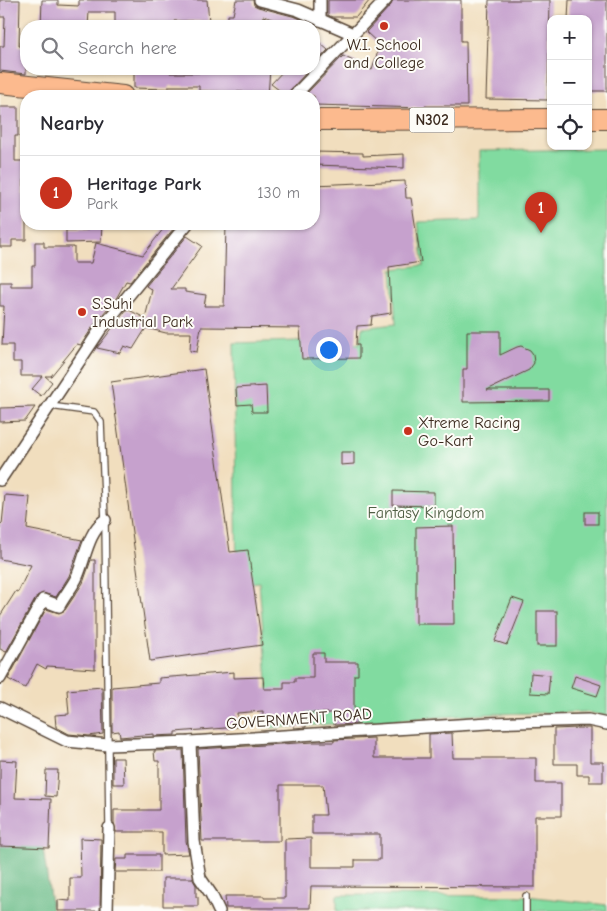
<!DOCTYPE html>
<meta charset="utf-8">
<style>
:root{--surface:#fff;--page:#f2f2f3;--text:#2b2b33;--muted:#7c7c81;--line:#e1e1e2;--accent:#c8321e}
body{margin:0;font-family:"Comic Neue",sans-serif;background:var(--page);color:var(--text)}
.controls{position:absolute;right:15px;top:15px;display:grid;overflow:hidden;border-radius:10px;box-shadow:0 1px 4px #0004}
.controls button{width:45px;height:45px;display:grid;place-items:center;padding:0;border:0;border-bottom:1px solid var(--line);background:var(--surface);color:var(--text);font:25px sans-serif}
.you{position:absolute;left:328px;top:349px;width:18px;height:18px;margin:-12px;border:4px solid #fff;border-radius:50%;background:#1a73e8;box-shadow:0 0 0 8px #1a73e833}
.badge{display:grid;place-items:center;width:32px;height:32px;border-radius:50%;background:var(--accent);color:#fff;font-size:16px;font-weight:700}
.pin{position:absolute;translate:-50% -41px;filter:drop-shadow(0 1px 2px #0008)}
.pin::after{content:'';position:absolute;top:26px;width:18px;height:15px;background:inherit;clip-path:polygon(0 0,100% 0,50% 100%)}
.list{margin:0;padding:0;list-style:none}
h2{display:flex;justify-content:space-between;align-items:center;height:65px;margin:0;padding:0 20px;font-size:21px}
h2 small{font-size:16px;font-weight:400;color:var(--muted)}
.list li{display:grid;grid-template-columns:32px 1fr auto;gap:15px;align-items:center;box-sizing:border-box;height:75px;padding:0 20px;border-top:1px solid var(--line)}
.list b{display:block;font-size:19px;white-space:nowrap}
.list p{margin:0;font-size:16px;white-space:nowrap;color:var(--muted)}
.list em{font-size:16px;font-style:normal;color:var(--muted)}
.icon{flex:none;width:28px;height:28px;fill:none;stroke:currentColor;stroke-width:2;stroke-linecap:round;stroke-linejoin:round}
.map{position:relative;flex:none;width:607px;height:911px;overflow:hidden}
.search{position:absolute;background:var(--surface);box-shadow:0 1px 4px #0004;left:20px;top:20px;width:300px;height:55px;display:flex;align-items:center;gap:12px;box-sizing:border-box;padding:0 18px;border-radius:20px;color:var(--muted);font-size:19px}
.panel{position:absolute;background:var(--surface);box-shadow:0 1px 4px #0004;left:20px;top:90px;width:300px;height:140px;border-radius:20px}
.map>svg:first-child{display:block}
.green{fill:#81dba0;stroke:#5e825f}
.forest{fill:#68bb86;stroke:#527252}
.building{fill:#c6a1cd}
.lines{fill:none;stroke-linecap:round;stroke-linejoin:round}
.lane-casing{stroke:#564536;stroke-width:8}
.street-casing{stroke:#564536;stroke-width:14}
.highway-casing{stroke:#564536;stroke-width:22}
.lane{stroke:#fff;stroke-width:5.5}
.street{stroke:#fff;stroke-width:11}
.highway{stroke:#fcba8e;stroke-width:20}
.poi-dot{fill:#c8321e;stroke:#fdfcf7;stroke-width:2}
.labels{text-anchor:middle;stroke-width:4;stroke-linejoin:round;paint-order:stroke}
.shield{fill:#fdfcf7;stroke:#75695f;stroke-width:1}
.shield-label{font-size:15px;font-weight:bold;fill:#3b2a1e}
.poi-label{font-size:16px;fill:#3b2a1e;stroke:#fdfcf7;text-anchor:start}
.park-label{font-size:16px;fill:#505f45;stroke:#fdfcf7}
.street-label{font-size:16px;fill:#3b2a1e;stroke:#fdfcf7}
</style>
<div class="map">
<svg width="607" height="911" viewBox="0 0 607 911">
<rect width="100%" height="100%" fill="#fdfcf7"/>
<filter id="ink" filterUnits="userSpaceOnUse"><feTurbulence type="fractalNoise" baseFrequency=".02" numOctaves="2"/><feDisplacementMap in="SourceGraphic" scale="10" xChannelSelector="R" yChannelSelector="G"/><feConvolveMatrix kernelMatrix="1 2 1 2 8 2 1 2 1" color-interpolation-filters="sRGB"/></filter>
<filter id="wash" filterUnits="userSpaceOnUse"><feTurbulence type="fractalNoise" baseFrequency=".0096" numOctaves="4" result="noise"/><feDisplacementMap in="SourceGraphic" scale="20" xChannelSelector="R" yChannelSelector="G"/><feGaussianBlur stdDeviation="1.12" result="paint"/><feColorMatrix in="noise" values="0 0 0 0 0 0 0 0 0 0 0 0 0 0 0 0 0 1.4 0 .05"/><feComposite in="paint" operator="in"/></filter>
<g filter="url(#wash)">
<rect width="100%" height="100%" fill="#f1debe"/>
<g class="green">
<path d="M607,149V716L586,712L489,714L271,728L259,582L237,585L234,343L296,341L360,343L362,328L396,324L392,269L424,265L418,222L479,220V151Z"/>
<path d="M337,895L526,896L607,905V911H337Z"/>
</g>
<path class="forest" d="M0,830L42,841L52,911H0Z"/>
<g id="blocks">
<g class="building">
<path d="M0,0H20L19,46H26V74L0,71V46H4L5,17H0Z"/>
<path d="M42,0H58V5L79,6V0H207L209,21H174V26H118V24H115V12H89L88,26H41Z"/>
<path d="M236,0H253L254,5L258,7L296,17L316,26H291L263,16L262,26H228V15H233Z"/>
<path d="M328,0H370L356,17H332L328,15Z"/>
<path d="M393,0H461V41H466L467,106H425V108L314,105V96H304L343,56L372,70L380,45L366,32L391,5Z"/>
<path d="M489,0H550L548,100L486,99Z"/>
<path d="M569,0H607V91H588V19H568Z"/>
<path d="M314,38L328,50L314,65Z"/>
<path d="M134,69H170V73H199V69H270L268,96L243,94V92L199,91V86H169V89L134,88Z"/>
<path d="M285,69H310L289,91L287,96L271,84Z"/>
<path d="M0,107H18V136H15V161H24V191H26V240H12V247H0Z"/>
<path d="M314,152L363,153V156L404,154V168L314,165Z"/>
<path d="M405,181L406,198H411L421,262L389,267L391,313L372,316L371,325L357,326L356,345H359V358L302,359L300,328L201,327L197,352L190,351L191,333H166L146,328L133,349L124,346L120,353L97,348L127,309L145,318L152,290L146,286L187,236L202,246L171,289H185V292L206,295L204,306H224L226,224H314V185Z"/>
<path d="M88,224H102L101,242L66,243V230H88Z"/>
<path d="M167,224L174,228L130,282L126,281L117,297L94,325L81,345L77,344L51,376H45L52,382L41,396L32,389L43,376H21V362H13V345H2L4,306H0V282H11V286H32V266H35V242H44V247H74V263H91L96,243L143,255Z"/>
<path d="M467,331H500V355L517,347L521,346L530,350L533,354L534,363L529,370L487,390H549V401L463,402V369H467Z"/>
<path d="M204,369L230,552L248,550L262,645L150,661L111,382Z"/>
<path d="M266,386L267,412H252L251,404L237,405L236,388Z"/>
<path d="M35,407L25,421L0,422V408Z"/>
<path d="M341,452H354V464L341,465Z"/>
<path d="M393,491L434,492V506L393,505Z"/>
<path d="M5,495L30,497L27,529L82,540L69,576L56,597L43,593L37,596L6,652L0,649V616L16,591L18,592L31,565L0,559V523L2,524Z"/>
<rect x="585" y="512" width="13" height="12"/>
<path d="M453,526L454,624H416V527Z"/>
<path d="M91,560H95V669L47,666L46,669L37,664L25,688L8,679L46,609L59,613L65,610L83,583Z"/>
<path d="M512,598L524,602L507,645L495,641Z"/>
<rect x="537" y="611" width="20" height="35"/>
<path d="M313,653H324V662H358V675H354V708H358V724L334,725V713H306V727L294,728V718H263V711L237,713L238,727L175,732V735L154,736V734L120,737L119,731L112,732V687L159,683V678L234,672V678L263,677L264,689H284V682H295V678H313Z"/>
<path d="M531,673L550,675L548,694L530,693Z"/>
<path d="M575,676L601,685L597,696L571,688Z"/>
<path d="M102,687L103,734L89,736L69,734L56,727L55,715L69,714L67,690Z"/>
<path d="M578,728H590V762H603V782H589V775H577V764H554V729Z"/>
<path d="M452,733L453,758H536V783H561V816H535V887L311,886L310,908H226L225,896H264V898H285V839L311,838V867H355V860H380V834H312V815H326L323,785H280V841H202L198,749L314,742H334V740L374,738V758H429V734Z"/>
<path d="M183,750L186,841L189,854L162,855V832H116L114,823V810H159V761H155L154,751Z"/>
<path d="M113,758H123L124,784H113Z"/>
<path d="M0,760L17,761L15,798L51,799L49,848L0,846Z"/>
<path d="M46,770H58L56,797L45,796Z"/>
<path d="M80,838L101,839L100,911H58V900L70,901V878H81Z"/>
<path d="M127,855H159V872H115L116,859H127Z"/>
<path d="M163,878H192L196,885V897H198V906H163Z"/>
</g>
</g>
</g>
<g filter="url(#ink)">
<use href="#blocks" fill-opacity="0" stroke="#564536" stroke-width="1"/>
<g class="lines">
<defs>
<g id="lane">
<path d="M50,406L94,412L101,422L105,520L109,828"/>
<path d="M526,896V911"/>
</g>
<g id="street">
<path d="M260,0L298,10L353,34"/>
<path d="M320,0V20"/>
<path d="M294,96L386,0"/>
<path d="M0,480L100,330L187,224"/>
<path d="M0,678L43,600L59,606C64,597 71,588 76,579C85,561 87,533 105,520"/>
<path d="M0,708L67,741L108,745L190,742L489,723L588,720L607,724"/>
<path d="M190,742L194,841L200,878L211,894L219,911"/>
<path d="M107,911L109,828"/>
</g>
<g id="highway">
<path d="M0,83L123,96"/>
<path d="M588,119H607"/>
<path d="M314,120L551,119"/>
</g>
</defs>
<use href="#lane" class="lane-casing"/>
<use href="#street" class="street-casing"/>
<use href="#highway" class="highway-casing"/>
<use href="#lane" class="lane"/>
<use href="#street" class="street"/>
<use href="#highway" class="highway"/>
</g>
</g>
<g class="poi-dot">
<circle cx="384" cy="26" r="5"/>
<circle cx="82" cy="312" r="5"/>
<circle cx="408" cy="431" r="5"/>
</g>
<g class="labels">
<rect class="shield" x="409.5" y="107.5" width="45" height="25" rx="4"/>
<g class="shield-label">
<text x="432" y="125">N302</text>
</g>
<g class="poi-label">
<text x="384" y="50" text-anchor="middle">W.I. School<tspan x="384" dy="18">and College</tspan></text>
<text x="92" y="309">S.Suhi<tspan x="92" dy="18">Industrial Park</tspan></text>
<text x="418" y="428">Xtreme Racing<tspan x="418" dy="18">Go-Kart</tspan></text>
</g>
<g class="park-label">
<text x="426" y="518">Fantasy Kingdom</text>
</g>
<g class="street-label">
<text transform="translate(299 718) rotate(-4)" y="6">GOVERNMENT ROAD</text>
</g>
</g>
</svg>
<div class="controls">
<button>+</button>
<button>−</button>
<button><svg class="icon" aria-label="locate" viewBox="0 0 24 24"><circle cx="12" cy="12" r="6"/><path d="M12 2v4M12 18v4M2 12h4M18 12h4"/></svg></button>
</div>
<div class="you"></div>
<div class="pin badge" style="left:541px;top:233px">1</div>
<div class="search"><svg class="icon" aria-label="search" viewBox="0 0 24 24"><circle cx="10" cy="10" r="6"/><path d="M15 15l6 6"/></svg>Search here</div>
<section class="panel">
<h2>Nearby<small></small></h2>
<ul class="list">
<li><span class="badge">1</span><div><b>Heritage Park</b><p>Park</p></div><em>130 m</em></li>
</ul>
</section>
</div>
